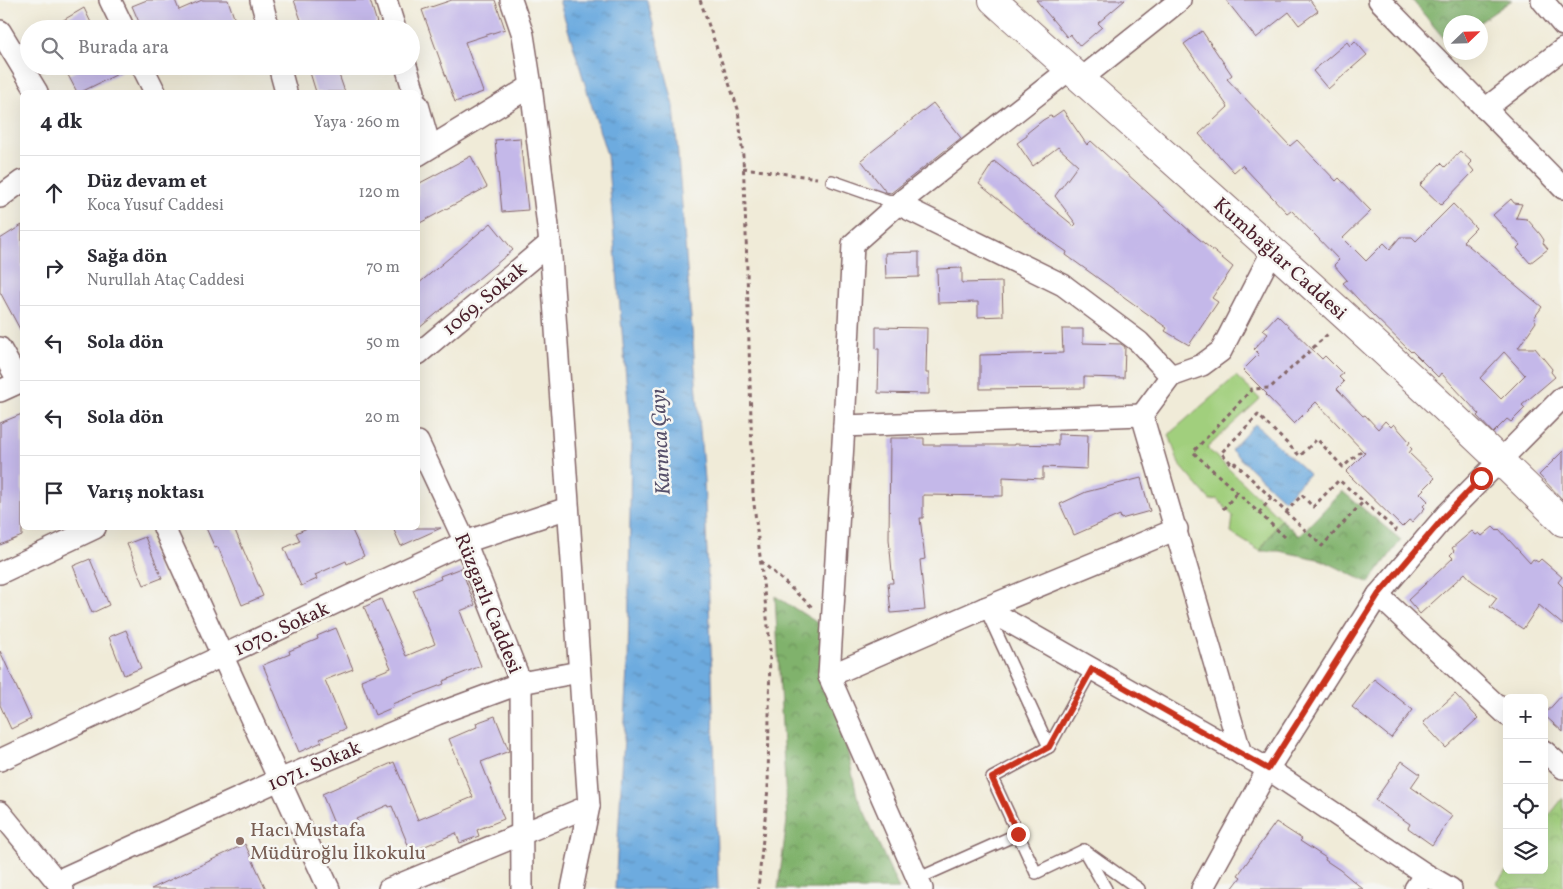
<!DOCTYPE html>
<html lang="tr">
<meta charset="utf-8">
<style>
:root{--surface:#fff;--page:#f2f2f3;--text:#2b2b33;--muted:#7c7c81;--line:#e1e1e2}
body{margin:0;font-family:Vollkorn,serif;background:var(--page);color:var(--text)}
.controls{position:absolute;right:15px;bottom:15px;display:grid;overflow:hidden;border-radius:8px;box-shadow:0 5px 20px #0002}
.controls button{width:45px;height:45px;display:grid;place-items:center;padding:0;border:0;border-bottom:1px solid var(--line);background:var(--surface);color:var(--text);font:25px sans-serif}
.compass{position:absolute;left:1443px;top:15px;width:45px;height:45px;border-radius:50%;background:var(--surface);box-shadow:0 5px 20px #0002;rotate:67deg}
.stop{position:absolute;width:15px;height:15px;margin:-11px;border:4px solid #c8321e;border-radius:50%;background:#fff}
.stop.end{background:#c8321e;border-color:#fff;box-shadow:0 1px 5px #0008}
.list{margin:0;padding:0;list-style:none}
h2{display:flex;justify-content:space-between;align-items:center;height:65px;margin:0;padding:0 20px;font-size:21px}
h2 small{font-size:16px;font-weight:400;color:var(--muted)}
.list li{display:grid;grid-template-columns:32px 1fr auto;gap:15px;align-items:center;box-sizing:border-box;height:75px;padding:0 20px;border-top:1px solid var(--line)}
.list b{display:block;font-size:19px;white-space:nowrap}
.list p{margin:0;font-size:16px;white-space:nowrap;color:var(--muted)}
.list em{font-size:16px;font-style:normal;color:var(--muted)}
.icon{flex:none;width:28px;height:28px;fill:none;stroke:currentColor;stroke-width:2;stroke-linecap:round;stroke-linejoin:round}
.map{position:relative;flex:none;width:1563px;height:889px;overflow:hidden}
.search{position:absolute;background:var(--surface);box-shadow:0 5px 20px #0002;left:20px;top:20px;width:400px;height:55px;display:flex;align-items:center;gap:12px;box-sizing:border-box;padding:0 18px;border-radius:28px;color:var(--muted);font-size:19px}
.panel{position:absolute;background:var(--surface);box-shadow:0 5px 20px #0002;left:20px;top:90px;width:400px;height:440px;border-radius:8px}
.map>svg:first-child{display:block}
.grass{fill:#a1cf7d;stroke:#767754}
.forest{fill:url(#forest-crowns);stroke:#65684c}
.park{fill:url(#park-crowns);stroke:#767754}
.water{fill:url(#water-ripples);stroke:#5c6585}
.building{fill:#c4b8e9;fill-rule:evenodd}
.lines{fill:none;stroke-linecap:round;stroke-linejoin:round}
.service-casing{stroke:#846668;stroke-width:14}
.minor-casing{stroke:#846668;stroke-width:24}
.secondary-casing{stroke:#846668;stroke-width:30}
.path{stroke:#846668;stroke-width:3;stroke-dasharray:4 4;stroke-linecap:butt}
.service{stroke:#fff;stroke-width:11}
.minor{stroke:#fff;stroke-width:21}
.secondary{stroke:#fff;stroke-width:28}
.route{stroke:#c8321e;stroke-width:6}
.education-dot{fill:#8d6e63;stroke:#f6f6f2;stroke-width:2}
.labels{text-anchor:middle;stroke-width:5;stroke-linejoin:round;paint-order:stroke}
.street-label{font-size:20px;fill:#4a1f2b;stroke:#f6f6f2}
.education-label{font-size:20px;fill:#785e54;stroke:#f6f6f2;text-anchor:start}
.water-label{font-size:21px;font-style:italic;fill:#56506a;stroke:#f6f6f2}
</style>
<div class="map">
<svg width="1563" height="889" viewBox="0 0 1563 889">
<defs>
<pattern id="forest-crowns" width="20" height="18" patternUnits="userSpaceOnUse" patternTransform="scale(1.25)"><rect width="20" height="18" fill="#80b26c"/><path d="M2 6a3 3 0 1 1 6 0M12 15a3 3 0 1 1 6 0" fill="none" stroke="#6b9059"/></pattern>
<pattern id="park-crowns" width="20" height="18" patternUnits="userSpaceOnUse" patternTransform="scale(1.25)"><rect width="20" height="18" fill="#a1cf7d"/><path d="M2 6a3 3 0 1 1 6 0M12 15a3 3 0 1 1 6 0" fill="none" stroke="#8cb16c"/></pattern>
<pattern id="water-ripples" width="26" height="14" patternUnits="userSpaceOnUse" patternTransform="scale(1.25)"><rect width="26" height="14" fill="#6dabdf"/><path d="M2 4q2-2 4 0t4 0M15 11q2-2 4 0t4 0" fill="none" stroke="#5c8bb5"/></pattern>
</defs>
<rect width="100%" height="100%" fill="#f6f6f2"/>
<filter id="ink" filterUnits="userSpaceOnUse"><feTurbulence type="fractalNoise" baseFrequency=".02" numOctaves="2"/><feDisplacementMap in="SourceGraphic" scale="10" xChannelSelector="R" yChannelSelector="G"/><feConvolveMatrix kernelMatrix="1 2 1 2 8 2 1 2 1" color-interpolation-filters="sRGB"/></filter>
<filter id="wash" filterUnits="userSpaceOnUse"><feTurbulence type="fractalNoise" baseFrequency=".0096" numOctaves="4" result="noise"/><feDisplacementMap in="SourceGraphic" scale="20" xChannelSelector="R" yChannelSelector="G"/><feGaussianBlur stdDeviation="1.12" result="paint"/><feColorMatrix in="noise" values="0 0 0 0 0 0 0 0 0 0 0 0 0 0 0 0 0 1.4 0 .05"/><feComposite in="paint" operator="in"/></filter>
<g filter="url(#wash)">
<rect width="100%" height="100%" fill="#f0ebd8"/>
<path class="grass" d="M1236,376L1260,399L1207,448L1281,519L1260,551L1231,533L1233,516L1217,499L1210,500L1179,464L1169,434Z"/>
<g class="forest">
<path d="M1412,0H1512L1480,22H1450V42L1446,41Z"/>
<path d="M1342,491L1401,540L1369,583L1322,560L1279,551H1260L1281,519L1299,536Z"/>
<path d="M775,596L821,625L857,796L899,889H778L787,821Z"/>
</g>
<path class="park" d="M1563,798V889H1502L1496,884L1507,870H1544V822Z"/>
<g class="water">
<path d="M559,0H647L674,106L704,480L712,673L718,889H615L628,670L631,437L607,155Z"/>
<path d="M1255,424L1309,474L1284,500L1231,450Z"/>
</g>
<g id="blocks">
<g class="building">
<path d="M147,0H175L179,10L202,0H228L238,29H142L132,6Z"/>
<path d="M294,0H370L377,23L360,29H304Z"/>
<path d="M452,0H495L505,29L465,42L483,92L455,102L422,10Z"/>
<path d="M1036,0H1125L1098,23L1102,27L1080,46L1070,34L1067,37Z"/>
<path d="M1226,0H1310L1318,11L1299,25L1289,12L1256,38Z"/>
<path d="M84,8L94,29H48Z"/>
<path d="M1202,31L1232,75L1227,79L1290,146L1297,140L1336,181L1339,178L1371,211L1343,238L1366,261L1384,243L1390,249L1400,237H1412L1416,241L1453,204L1476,228L1463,241L1542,307L1534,318L1536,322L1518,348H1535L1552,369L1551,372L1555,377L1522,405L1525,408L1511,422L1507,419L1493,433L1477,416L1479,414L1441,373L1438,377L1412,351L1411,352L1370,312L1343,283L1347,280L1334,265L1339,260L1291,210L1287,213L1242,165L1234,172L1199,134L1228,107L1184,44ZM1504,352L1525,375L1501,399L1480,378Z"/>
<path d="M1355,41L1367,55L1328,89L1313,71L1347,42L1350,46Z"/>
<path d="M86,66H130V68L81,92H77L68,75Z"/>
<path d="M308,66H336L345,92H316Z"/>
<path d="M933,103L961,138L891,193L886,192L861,160Z"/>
<path d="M1063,110L1087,145L1091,141L1193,234L1233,267L1212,298L1218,302L1189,345L1165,331L1167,328L1066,255L1067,252L1038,232L979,184L994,161L1074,226L1076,224L1055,196L1078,165L1058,147L1033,166L1017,143L1027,136V133L1043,120L1050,116L1053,117Z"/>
<path d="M520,138L528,210L502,212L495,140Z"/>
<path d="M1460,151L1472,162L1469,165L1474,171L1441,205L1420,185L1441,163L1445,167Z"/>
<path d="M471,156L487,187L418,224V184Z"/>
<path d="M1511,199L1514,203L1522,204L1516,218L1527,219L1540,234L1544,240L1543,243L1548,249L1530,263L1517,248L1520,245L1493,215Z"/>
<path d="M491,223L513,250L418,329V284Z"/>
<path d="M22,225V333L0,292V239Z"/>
<path d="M919,252V277L886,278L885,253Z"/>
<path d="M962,268V283L1002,282L1003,316L978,317V302L938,303L937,269Z"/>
<path d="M1277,315L1322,359L1325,356L1343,374L1339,377L1344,382L1337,389L1363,416L1365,415L1378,429L1385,421L1391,427L1394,424L1410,442L1408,445L1412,449L1409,453L1435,478L1420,493L1428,501L1423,506L1425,508L1412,522L1409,520L1402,527L1346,472L1365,453L1316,402L1294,424L1266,395L1267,394L1243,370L1259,354L1254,349L1268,334L1263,330Z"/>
<path d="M876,327L927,328L926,373H929V394L878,393L879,349H876Z"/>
<path d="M1062,329H1083V343L1121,344L1125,347L1124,378L1084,377V388L980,389V355L1063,353Z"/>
<path d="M22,414V536L0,545V423Z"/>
<path d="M1058,434L1088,435L1087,469L1043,467V479L1003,477V496L923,495V518H920L925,559L920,560L925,610L891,613L888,583H893L889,539L890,438H924V445H1014V444L1058,445Z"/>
<path d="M1563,451V500L1539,475Z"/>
<path d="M1141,478L1150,511L1121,519L1120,515L1074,535L1060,504L1086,492Z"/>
<path d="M1493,527L1497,531L1499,529L1530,563L1533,559L1538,562L1541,559L1562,577L1558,582L1563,587V625L1539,605L1523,629L1490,607L1497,598L1472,581L1465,573L1420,614L1408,600L1453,558L1450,555L1454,551L1452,548L1472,531L1476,535L1479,533L1482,536Z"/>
<path d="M206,528H234L263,596L242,605L218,547L215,548Z"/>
<path d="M307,528H351L364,556L347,564L346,561L315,575L317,579L301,586L284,548L300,541L296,533Z"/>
<path d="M393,528H441L401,546Z"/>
<path d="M145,537L162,578L144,585L127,544Z"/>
<path d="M90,559L109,605L92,613L73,566Z"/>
<path d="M461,568L475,605L460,611L481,666L443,681L444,684L392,704L394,707L375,715L361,680L391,668L364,607L381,599L406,656L435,644L413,590L441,579L440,576Z"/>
<path d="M336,628L353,669L325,680L345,729L320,739L322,742L299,752L263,665L290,654L289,651L318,639L317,636Z"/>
<path d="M126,630L141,668L124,675L109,637Z"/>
<path d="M0,651L31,719L11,729L0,705Z"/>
<path d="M1374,679L1413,710L1391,738L1352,707Z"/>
<path d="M1455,694L1478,718L1446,748L1423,723Z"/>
<path d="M1563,694V732L1544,715Z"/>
<path d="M495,716L509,751L481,762L504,819L477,830L479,836L460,843L456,833L411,852L392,806L389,807L388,805L356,819L358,822L337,831L322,794L394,762L418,820L473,797L449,739L477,727L476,723Z"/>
<path d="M1402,761L1420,774L1411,787L1452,816L1432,845L1408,828L1410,824L1375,800Z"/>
<path d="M1276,822L1302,839L1300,841L1326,858L1325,860L1340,870L1363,889H1232L1241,877L1238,875Z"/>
<path d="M245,844L266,889H151Z"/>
</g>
</g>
</g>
<g filter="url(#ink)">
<use href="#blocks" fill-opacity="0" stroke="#846668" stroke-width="1"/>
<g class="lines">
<defs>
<g id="service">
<path d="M832,181L898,204"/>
<path d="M986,610L1049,747"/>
<path d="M1084,850L1036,873L992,778L1049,747L1092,669"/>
<path d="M1084,850L1139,889"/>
<path d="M1086,854L1106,889"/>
<path d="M917,879L1018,834"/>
</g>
<g id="minor">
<path d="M110,0L124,29"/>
<path d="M261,0L269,29"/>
<path d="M386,0L395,29"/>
<path d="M511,0L523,35L531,86L550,243L589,806L572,889"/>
<path d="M1379,0L1563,188"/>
<path d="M1542,0L1563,25"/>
<path d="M0,31L37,92"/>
<path d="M142,66L155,92"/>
<path d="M279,66L286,92"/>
<path d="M406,66L414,92"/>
<path d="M1081,79L1180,0"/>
<path d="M418,105L430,147"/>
<path d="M1485,109L1563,49"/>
<path d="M418,155L531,86"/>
<path d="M0,197L22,181"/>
<path d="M898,204L1063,285L1139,342L1171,376L1142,415L1241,754"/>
<path d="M0,348L19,382"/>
<path d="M418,354L550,243"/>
<path d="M1171,376L1202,365L1221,351L1273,250"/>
<path d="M0,391L22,381"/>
<path d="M844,426L1142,415"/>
<path d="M418,442L465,542L521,683L522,889"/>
<path d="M164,528L329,889"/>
<path d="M0,573L95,528"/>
<path d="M1378,595L1507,715"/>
<path d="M985,608L1177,529"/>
<path d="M829,676L985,608L1268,769L1425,874L1451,889"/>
<path d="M1544,751L1563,768"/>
<path d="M0,760L465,542L568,508"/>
<path d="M0,812L63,889"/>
<path d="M57,881L279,780L437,714L521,683L579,672"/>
<path d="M389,889L589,806"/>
<path d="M922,889L829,676L844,426L853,244L898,204L1070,69"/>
<path d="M1202,889L1268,769L1378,595L1446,515L1563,397"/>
<path d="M1415,889L1425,874"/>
</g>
<path id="secondary" d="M993,0C1184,173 1380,341 1563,522"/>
</defs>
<use href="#service" class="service-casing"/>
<use href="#minor" class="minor-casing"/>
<use href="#secondary" class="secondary-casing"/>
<g class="path">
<path d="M700,0L738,109L743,156L746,233L753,495L770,644L768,788L758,889"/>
<path d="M743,168L817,178"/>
<path d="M1361,451L1343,467L1317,439L1300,456L1258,415L1221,453L1233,465L1235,463L1286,512L1302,495L1313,507L1339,480L1397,531"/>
<path d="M1223,509L1237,493"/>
<path d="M1286,512L1322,546L1363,502"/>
<path d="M1259,513L1271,498"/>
<path d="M1285,537L1193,452L1252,389L1270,388L1329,333"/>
<path d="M761,561L812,607"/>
</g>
<use href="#service" class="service"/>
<use href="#minor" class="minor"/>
<use href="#secondary" class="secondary"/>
</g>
</g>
<g class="lines" filter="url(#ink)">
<path class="route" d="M1018,834L992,778L1049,747L1092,669L1268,769L1378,595L1446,515L1481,478"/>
</g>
<circle class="education-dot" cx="240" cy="841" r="5"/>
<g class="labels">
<g class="street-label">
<text transform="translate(1281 258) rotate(42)" y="7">Kumbağlar Caddesi</text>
<text transform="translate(484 298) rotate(-40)" y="7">1069. Sokak</text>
<text transform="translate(489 603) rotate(68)" y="7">Rüzgarlı Caddesi</text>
<text transform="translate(281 628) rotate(-25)" y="7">1070. Sokak</text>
<text transform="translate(314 765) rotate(-23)" y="7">1071. Sokak</text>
</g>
<g class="education-label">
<text x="250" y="836">Hacı Mustafa<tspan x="250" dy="23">Müdüroğlu İlkokulu</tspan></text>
</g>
<g class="water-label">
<text transform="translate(660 442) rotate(-93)" y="7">Karınca Çayı</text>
</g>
</g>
</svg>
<div class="controls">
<button>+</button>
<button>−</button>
<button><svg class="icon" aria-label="locate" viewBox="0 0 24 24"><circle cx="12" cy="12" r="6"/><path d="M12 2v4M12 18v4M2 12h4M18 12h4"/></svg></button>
<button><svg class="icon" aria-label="layers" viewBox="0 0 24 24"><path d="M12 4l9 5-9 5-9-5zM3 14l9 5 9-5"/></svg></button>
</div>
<svg class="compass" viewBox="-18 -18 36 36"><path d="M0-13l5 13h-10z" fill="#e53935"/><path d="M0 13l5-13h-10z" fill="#7c7c81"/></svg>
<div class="stop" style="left:1481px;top:478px"></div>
<div class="stop end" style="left:1018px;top:834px"></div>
<div class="search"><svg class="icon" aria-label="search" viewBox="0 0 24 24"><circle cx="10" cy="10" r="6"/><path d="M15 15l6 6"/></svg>Burada ara</div>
<section class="panel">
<h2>4 dk<small>Yaya · 260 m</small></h2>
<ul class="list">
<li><svg class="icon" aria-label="ahead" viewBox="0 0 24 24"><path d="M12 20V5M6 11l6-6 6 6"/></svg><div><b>Düz devam et</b><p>Koca Yusuf Caddesi</p></div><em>120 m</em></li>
<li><svg class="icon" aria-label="right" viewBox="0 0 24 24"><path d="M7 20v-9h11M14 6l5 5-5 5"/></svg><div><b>Sağa dön</b><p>Nurullah Ataç Caddesi</p></div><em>70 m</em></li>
<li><svg class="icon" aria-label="left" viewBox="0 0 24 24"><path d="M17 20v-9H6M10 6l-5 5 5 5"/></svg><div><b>Sola dön</b></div><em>50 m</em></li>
<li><svg class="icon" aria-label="left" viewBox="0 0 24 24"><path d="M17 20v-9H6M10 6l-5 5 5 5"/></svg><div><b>Sola dön</b></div><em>20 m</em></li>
<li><svg class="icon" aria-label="arrive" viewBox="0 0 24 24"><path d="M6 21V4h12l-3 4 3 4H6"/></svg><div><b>Varış noktası</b></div></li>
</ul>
</section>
</div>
